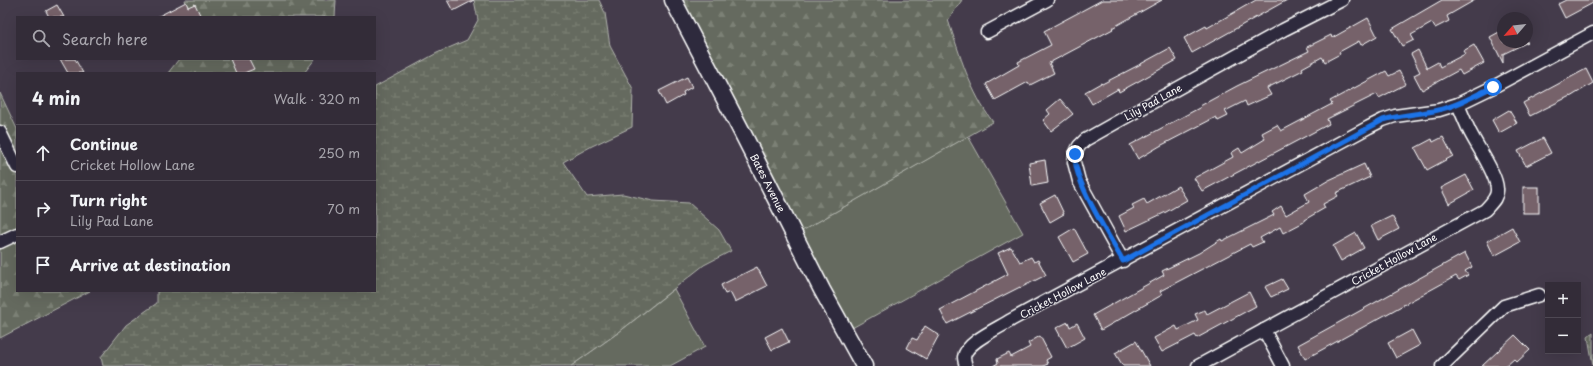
<!DOCTYPE html>
<meta charset="utf-8">
<style>
:root{--surface:#332c38;--page:#3e3843;--text:#f1f3f6;--muted:#a9a7ae;--line:#4e4853}
body{margin:0;font-family:"Playpen Sans",sans-serif;background:var(--page);color:var(--text)}
.controls{position:absolute;right:12px;bottom:12px;display:grid;overflow:hidden;border-radius:0px;box-shadow:0 4px 16px #0002}
.controls button{width:36px;height:36px;display:grid;place-items:center;padding:0;border:0;border-bottom:1px solid var(--line);background:var(--surface);color:var(--text);font:20px sans-serif}
.compass{position:absolute;left:1497px;top:12px;width:36px;height:36px;border-radius:50%;background:var(--surface);box-shadow:0 4px 16px #0002;rotate:242deg}
.stop{position:absolute;width:12px;height:12px;margin:-9px;border:3px solid #1a73e8;border-radius:50%;background:#fff}
.stop.end{background:#1a73e8;border-color:#fff;box-shadow:0 1px 4px #0008}
.list{margin:0;padding:0;list-style:none}
h2{display:flex;justify-content:space-between;align-items:center;height:52px;margin:0;padding:0 16px;font-size:17px}
h2 small{font-size:13px;font-weight:400;color:var(--muted)}
.list li{display:grid;grid-template-columns:26px 1fr auto;gap:12px;align-items:center;box-sizing:border-box;height:56px;padding:0 16px;border-top:1px solid var(--line)}
.list b{display:block;font-size:15px;white-space:nowrap}
.list p{margin:0;font-size:13px;white-space:nowrap;color:var(--muted)}
.list em{font-size:13px;font-style:normal;color:var(--muted)}
.icon{flex:none;width:22px;height:22px;fill:none;stroke:currentColor;stroke-width:2;stroke-linecap:round;stroke-linejoin:round}
.map{position:relative;flex:none;width:1593px;height:366px;overflow:hidden}
.search{position:absolute;background:var(--surface);box-shadow:0 4px 16px #0002;left:16px;top:16px;width:360px;height:44px;display:flex;align-items:center;gap:10px;box-sizing:border-box;padding:0 14px;border-radius:0px;color:var(--muted);font-size:15px}
.panel{position:absolute;background:var(--surface);box-shadow:0 4px 16px #0002;left:16px;top:72px;width:360px;height:220px;border-radius:0px}
.map>svg:first-child{display:block}
.green{fill:#656b5e;stroke:#b2b5ae}
.forest{fill:url(#forest-firs);stroke:#b2b5ae}
.wetland{fill:url(#wetland-marsh);stroke:#b2b5ae}
.building{fill:#76626b;stroke:#fff}
.lines{fill:none;stroke-linecap:round;stroke-linejoin:round}
.street-casing{stroke:#fff;stroke-width:15}
.secondary-casing{stroke:#fff;stroke-width:19}
.street{stroke:#2f2a3d;stroke-width:12}
.secondary{stroke:#2f2a3d;stroke-width:16}
.route{stroke:#1a73e8;stroke-width:5}
.labels{text-anchor:middle;stroke-width:3;stroke-linejoin:round;paint-order:stroke}
.street-label{font-size:10px;fill:#fff;stroke:#2f2a3d}
</style>
<div class="map">
<svg width="1593" height="366" viewBox="0 0 1593 366">
<defs>
<pattern id="forest-firs" width="22" height="20" patternUnits="userSpaceOnUse"><rect width="22" height="20" fill="#656b5e"/><path d="M5 1l3.5 6h-7zM16 11l3.5 6h-7z" fill="#7c8176"/></pattern>
<pattern id="wetland-marsh" width="20" height="14" patternUnits="userSpaceOnUse"><rect width="20" height="14" fill="#656b5e"/><path d="M1 5h8M5 5V1M11 12h8M15 12V8" fill="none" stroke="#7c8176"/></pattern>
</defs>
<rect width="100%" height="100%" fill="#443b4b"/>
<filter id="ink" filterUnits="userSpaceOnUse"><feTurbulence type="fractalNoise" baseFrequency=".025" numOctaves="2"/><feDisplacementMap in="SourceGraphic" scale="8" xChannelSelector="R" yChannelSelector="G"/><feConvolveMatrix kernelMatrix="1 2 1 2 8 2 1 2 1" color-interpolation-filters="sRGB"/></filter>
<g filter="url(#ink)">
<g class="green">
<path d="M968,136L1023,233L852,328L829,289L800,232Z"/>
<path d="M674,289L705,347L670,366H571L619,332Z"/>
</g>
<g class="forest">
<path d="M185,0H336L335,17H192Z"/>
<path d="M680,0H962L948,20C960,55 970,92 993,122L800,232Z"/>
<path d="M179,59H315L304,73H168Z"/>
<path d="M0,93L17,129V291H90L0,338Z"/>
<path d="M1593,333V365L1588,337Z"/>
</g>
<path class="wetland" d="M474,0H599L605,13L610,46L633,89L632,127L592,146L563,162L587,197L623,194L653,201L689,203L719,230L731,251L704,265L619,332L571,366H103L101,357L126,325L157,303V291H375V87L437,53L467,40L478,20Z"/>
<g class="building">
<path d="M447,0H474L453,11Z"/>
<path d="M1102,0H1162L1112,28L1113,29L1049,63L1054,73L1030,85L1028,82L995,100L986,84L1019,65L1018,62L1051,45L1044,31Z"/>
<path d="M1256,0H1287L1192,53L1184,38L1206,26L1207,28Z"/>
<path d="M1442,0H1475L1447,16L1449,21L1435,28L1432,23L1411,35L1414,40L1402,46L1392,29Z"/>
<path d="M1566,0H1593V3L1565,18L1558,4Z"/>
<path d="M186,2L188,7L195,4L201,17H157Z"/>
<path d="M57,5L64,17H49L46,11Z"/>
<path d="M1368,18L1377,36L1361,45L1359,41L1339,52L1340,54L1325,62L1322,57L1302,68L1303,70L1267,88L1271,95L1247,106L1245,101L1225,111L1228,116L1218,121L1216,117L1160,146L1138,159L1130,145L1201,107L1200,106L1237,86L1309,51L1307,47L1331,35L1332,38Z"/>
<path d="M1503,30V42H1528L1503,54V63L1490,37Z"/>
<path d="M1474,45L1484,63L1462,75L1459,70L1422,90L1414,75L1420,72L1411,54L1418,50L1427,68L1438,62L1440,67L1465,54L1463,51Z"/>
<path d="M1170,48L1177,60L1119,92L1118,89L1092,104L1085,92L1101,83L1102,84L1137,66Z"/>
<path d="M60,59H75L83,73H68Z"/>
<path d="M230,59H249L254,69L244,73H236Z"/>
<path d="M1586,69L1593,83L1570,97V96L1530,116L1523,103Z"/>
<path d="M1386,71L1389,76L1399,71L1406,84L1379,98L1377,94L1327,119L1329,124L1202,191L1194,178L1233,157L1231,153L1239,148L1242,153L1265,139L1262,133L1277,125L1281,131L1332,104L1330,101Z"/>
<path d="M687,77L692,87L683,92L684,95L666,105L659,91Z"/>
<path d="M1060,99L1073,114L1051,131L1043,120L1050,114L1047,110Z"/>
<path d="M1509,110L1517,123L1499,133L1492,120Z"/>
<path d="M1443,137L1453,156L1427,170L1415,148L1432,139L1433,142Z"/>
<path d="M1543,138L1551,153L1526,166L1518,151Z"/>
<path d="M1045,160L1048,183L1032,186L1029,163Z"/>
<path d="M1364,164L1370,177L1336,193L1338,196L1323,204L1325,208L1304,220V222L1283,233L1280,227L1260,238L1263,242L1252,247L1250,244L1160,291L1162,295L1101,330L1093,315L1164,275L1162,271L1199,253L1221,239L1222,241L1274,215L1272,212L1281,206L1286,215L1309,202L1305,194L1329,180Z"/>
<path d="M1466,175L1474,190L1449,204L1441,188Z"/>
<path d="M1178,186L1187,200L1166,212L1126,231L1119,216L1134,208L1132,205L1144,199L1147,204Z"/>
<rect x="1523" y="187" width="16" height="26"/>
<path d="M1055,195L1064,214L1050,222L1040,203Z"/>
<path d="M1392,216L1399,229L1378,240L1371,226Z"/>
<path d="M1512,227L1520,242L1494,256L1487,241Z"/>
<path d="M1074,228L1088,254L1073,262L1059,237Z"/>
<path d="M1356,233L1364,248L1341,261L1333,246Z"/>
<path d="M1011,247L1020,262L1031,257L1034,262L1038,260L1046,275L1020,288V287L947,324L940,310L1008,274L998,253Z"/>
<path d="M1465,253L1472,267L1465,271L1468,275L1459,280L1456,276L1305,359L1298,345Z"/>
<path d="M757,267L767,286L735,302L730,292L725,294L721,285Z"/>
<path d="M1282,279L1288,289L1271,297L1265,287Z"/>
<path d="M1249,292L1256,306L1197,338L1195,335L1162,352L1154,338L1176,326L1178,330L1198,320L1195,314L1205,310L1207,314Z"/>
<path d="M1068,322L1070,327L1077,323L1085,338L1067,348L1056,328Z"/>
<path d="M925,326L939,335L926,359L907,348L912,338L917,340Z"/>
<path d="M782,328L789,342L772,350L765,337Z"/>
<path d="M1412,330L1420,345L1396,358L1388,343Z"/>
<path d="M1515,335L1530,350L1517,362L1514,359L1506,366H1482Z"/>
<path d="M1040,336L1051,357L1046,360L1048,364L1043,366H993L998,363L997,359L1009,353L1011,357L1030,347L1028,343Z"/>
<path d="M1136,341L1150,366H1123L1115,353Z"/>
</g>
<g class="lines">
<defs>
<g id="street">
<path d="M987,32L1047,0"/>
<path d="M0,132L17,167"/>
<path d="M0,242L17,234"/>
<path d="M1123,261L1079,181L1074,162L1075,154L1079,146L1085,140L1124,118L1283,30L1342,0"/>
<path d="M1264,330L1283,366"/>
<path d="M966,366C965,363 964,360 964,357C966,342 999,328 1011,320L1369,127L1383,120L1395,116L1439,110L1458,104L1493,87L1593,33"/>
<path d="M1198,366L1485,210C1490,204 1498,198 1497,189C1497,174 1476,145 1469,130C1465,121 1461,112 1458,104"/>
<path d="M1442,366L1504,306L1539,295"/>
</g>
<path id="secondary" d="M673,0L742,132L822,290L864,366"/>
</defs>
<use href="#street" class="street-casing"/>
<use href="#secondary" class="secondary-casing"/>
<use href="#street" class="street"/>
<use href="#secondary" class="secondary"/>
</g>
</g>
<g class="lines" filter="url(#ink)">
<path class="route" d="M1075,154C1072,179 1110,237 1123,261L1383,120C1401,115 1420,114 1438,110C1458,106 1475,95 1493,87"/>
</g>
<g class="labels">
<g class="street-label">
<text transform="translate(1153 102) rotate(-29)" y="4">Lily Pad Lane</text>
<text transform="translate(768 183) rotate(63)" y="4">Bates Avenue</text>
<text transform="translate(1394 259) rotate(-29)" y="4">Cricket Hollow Lane</text>
<text transform="translate(1063 293) rotate(-28)" y="4">Cricket Hollow Lane</text>
</g>
</g>
</svg>
<div class="controls">
<button>+</button>
<button>−</button>
</div>
<svg class="compass" viewBox="-18 -18 36 36"><path d="M0-13l5 13h-10z" fill="#e53935"/><path d="M0 13l5-13h-10z" fill="#a9a7ae"/></svg>
<div class="stop" style="left:1493px;top:87px"></div>
<div class="stop end" style="left:1075px;top:154px"></div>
<div class="search"><svg class="icon" aria-label="search" viewBox="0 0 24 24"><circle cx="10" cy="10" r="6"/><path d="M15 15l6 6"/></svg>Search here</div>
<section class="panel">
<h2>4 min<small>Walk · 320 m</small></h2>
<ul class="list">
<li><svg class="icon" aria-label="ahead" viewBox="0 0 24 24"><path d="M12 20V5M6 11l6-6 6 6"/></svg><div><b>Continue</b><p>Cricket Hollow Lane</p></div><em>250 m</em></li>
<li><svg class="icon" aria-label="right" viewBox="0 0 24 24"><path d="M7 20v-9h11M14 6l5 5-5 5"/></svg><div><b>Turn right</b><p>Lily Pad Lane</p></div><em>70 m</em></li>
<li><svg class="icon" aria-label="arrive" viewBox="0 0 24 24"><path d="M6 21V4h12l-3 4 3 4H6"/></svg><div><b>Arrive at destination</b></div></li>
</ul>
</section>
</div>
